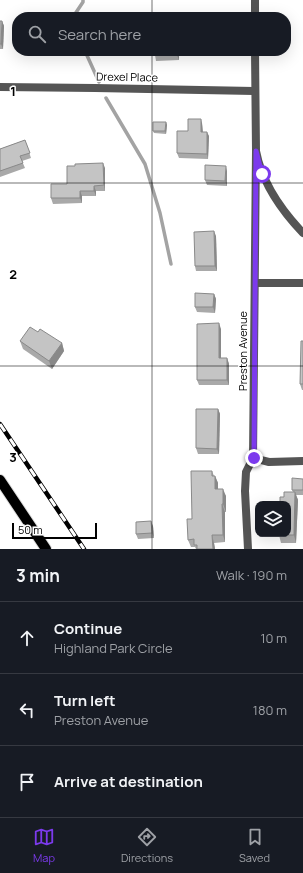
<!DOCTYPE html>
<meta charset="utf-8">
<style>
:root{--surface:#171b24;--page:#20242c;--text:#f1f3f6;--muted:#9ea1a6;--line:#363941;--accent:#7c3aed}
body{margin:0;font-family:Manrope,sans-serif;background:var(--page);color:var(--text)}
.controls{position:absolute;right:12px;bottom:12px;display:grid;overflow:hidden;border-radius:8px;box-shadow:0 4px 16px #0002}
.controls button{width:36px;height:36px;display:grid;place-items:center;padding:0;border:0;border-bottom:1px solid var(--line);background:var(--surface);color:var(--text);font:20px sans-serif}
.scale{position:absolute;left:12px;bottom:10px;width:85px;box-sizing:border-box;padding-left:4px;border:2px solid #000;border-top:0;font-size:11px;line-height:14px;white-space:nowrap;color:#000;-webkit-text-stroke:3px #fff;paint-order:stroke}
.stop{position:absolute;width:12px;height:12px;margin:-9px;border:3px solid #7c3aed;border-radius:50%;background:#fff}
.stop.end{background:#7c3aed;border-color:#fff;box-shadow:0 1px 4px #0008}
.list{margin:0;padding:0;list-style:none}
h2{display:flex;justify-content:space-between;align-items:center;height:52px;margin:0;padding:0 16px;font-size:17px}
h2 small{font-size:13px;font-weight:400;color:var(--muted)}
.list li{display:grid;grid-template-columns:26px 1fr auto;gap:12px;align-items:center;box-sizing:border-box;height:72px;padding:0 16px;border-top:1px solid var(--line)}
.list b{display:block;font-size:15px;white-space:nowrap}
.list p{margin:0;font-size:13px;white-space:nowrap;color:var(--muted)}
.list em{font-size:13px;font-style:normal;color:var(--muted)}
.icon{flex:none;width:22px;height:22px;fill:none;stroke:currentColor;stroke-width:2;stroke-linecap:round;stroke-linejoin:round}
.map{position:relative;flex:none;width:303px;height:549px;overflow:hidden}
.search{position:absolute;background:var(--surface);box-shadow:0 4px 16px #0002;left:12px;right:12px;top:12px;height:44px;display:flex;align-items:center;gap:10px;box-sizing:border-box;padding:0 14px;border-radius:16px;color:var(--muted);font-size:15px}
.sheet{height:268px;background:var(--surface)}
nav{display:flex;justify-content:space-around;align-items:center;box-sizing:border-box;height:56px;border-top:1px solid var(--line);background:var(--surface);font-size:11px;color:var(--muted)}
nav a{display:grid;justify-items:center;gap:2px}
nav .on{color:var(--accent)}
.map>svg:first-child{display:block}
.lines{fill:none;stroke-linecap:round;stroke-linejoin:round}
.stream{stroke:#a3a3a3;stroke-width:3.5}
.primary-casing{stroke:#dbdbdb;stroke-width:12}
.minor{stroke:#555;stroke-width:8}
.primary{stroke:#000;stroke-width:10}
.rail-casing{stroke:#000;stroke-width:4.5}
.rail{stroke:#fff;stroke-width:3;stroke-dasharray:9;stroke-linecap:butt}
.wall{fill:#a9a9a9}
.shaded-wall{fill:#898989}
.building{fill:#c4c4c4;stroke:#898989}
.route{stroke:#7c3aed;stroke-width:5}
.grid{fill:none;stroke:#000;stroke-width:1;stroke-opacity:0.55}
.labels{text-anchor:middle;stroke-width:3;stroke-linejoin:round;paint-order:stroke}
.street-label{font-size:11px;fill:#000;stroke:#fff}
.grid-label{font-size:13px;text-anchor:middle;font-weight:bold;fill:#000;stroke:#fff;stroke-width:3;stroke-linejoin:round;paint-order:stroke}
</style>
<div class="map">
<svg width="303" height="549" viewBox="0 0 303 549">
<rect width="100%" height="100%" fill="#fff"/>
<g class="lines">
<g class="stream">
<path d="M73,17L83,2V0"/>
<path d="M85,51L99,82"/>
<path d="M106,98L145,164L160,213L171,264"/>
</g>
<defs>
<path id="primary" d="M0,480L46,549"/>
</defs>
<use href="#primary" class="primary-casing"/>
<g class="minor">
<path d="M255,17V0"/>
<path d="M255,51L256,151C262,183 281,210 303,233"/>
<path d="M0,87L95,88L254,91"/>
<path d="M255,283H303"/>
<path d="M253,458L269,462L303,461"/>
<path d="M248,549L245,491L246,472L253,458L256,151"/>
</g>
<use href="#primary" class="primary"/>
<defs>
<path id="rail" d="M0,424L84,549"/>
</defs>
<use href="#rail" class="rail-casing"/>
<use href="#rail" class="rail"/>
</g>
<g class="wall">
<path d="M0,21H2L4,26L3,49H0Z"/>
<path d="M154,51H198V55L179,56V60L156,61L155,55Z"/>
<path d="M166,122L167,125L166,134L154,133L153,131Z"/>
<path d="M202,123L203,132L209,136L208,159L179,158L177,153L188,131Z"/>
<path d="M25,140L31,158L22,161L25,168L0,177V149Z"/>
<path d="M105,168V191H96V196H82V203L53,204L51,198L67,184Z"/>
<path d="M227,171V186L207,185L205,180Z"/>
<path d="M216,236L217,271H196L195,266Z"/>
<path d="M214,294L216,299L215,313L197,312L195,307Z"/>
<path d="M221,329V358H227L229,364V385H199L197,380Z"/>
<path d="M20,341L62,343L64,351L52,369L23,349Z"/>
<path d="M303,341V390H302L300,384Z"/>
<path d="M218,409L220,414L219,454H198L196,448Z"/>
<path d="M212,471L214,476H215L218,483V489L226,496V512H225V542L214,543L215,549H196L195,547H191L188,540L192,519Z"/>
<path d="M303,479V495H296L298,500L296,543H281L279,535L284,497L293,492L292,490Z"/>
<path d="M153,526L154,538L138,539L136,534Z"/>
</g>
<g class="shaded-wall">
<path d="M2,21L4,26L3,49L1,44Z"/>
<path d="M178,51L179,56V60L177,55Z"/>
<path d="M201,119L202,123L203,136L201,132Z"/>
<path d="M166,122L167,125L166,134L165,131Z"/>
<path d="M207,132L209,136L208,159L207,154Z"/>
<path d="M103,163L105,168V191L104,185Z"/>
<path d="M226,166L227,171V186L225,181Z"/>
<path d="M94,186L96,191V196L94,191Z"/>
<path d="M80,191L82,196V203L80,198Z"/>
<path d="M214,231L216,236L217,271L215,266Z"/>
<path d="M214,294L216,299L215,313L213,307Z"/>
<path d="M219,323L221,329V364L219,358Z"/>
<path d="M62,343L64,351L52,369L49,361Z"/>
<path d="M227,358L229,364V385L227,380Z"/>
<path d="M218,409L220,414L219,454L217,449Z"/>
<path d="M215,476L218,483V496L215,489Z"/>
<path d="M223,489L226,496V512L223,504Z"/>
<path d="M295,492L298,500L296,543L294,535Z"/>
<path d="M222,504L225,512V542L223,535Z"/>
<path d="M151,521L153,526L154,538L152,533Z"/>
<path d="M212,535L214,543L215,549H213Z"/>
</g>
<g class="building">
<rect x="173" y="15" width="22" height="2"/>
<path d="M0,21H2L1,44H0Z"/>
<path d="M154,51H177V55H155Z"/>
<path d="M188,119H201V132H207V154L177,153V131H188Z"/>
<path d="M153,122H166L165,131H153Z"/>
<path d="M25,140L30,153L20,156L23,163L0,171V149Z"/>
<path d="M103,163L104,185L94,186V191H80V198H51V184H67V166H75V164Z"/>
<path d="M205,165L226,166L225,181L205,180Z"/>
<path d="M214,231L215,266H195L194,232Z"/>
<path d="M195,293L214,294L213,307H195Z"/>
<path d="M219,323V358H227V380H197V324Z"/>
<path d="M30,327L38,332L40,329L62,343L49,361L20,341Z"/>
<path d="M301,341H303V384H300Z"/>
<path d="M196,409H218L217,449L196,448Z"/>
<path d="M191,471H212V476H215V489H223V504H222L223,535H212L213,549H197V545H194V539L188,540L187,519H192Z"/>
<path d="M292,478L303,479V490H292Z"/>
<path d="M284,492H295L294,535H279V534H288V504H280V497H284Z"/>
<path d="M151,521L152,533L136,534V522Z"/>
</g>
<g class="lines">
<path class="route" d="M254,458L256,151L262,174"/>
</g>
<path class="grid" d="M152,0V17M152,51V549M0,183H303M0,366H303"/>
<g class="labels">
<g class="street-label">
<text transform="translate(127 77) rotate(1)" y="4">Drexel Place</text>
<text transform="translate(243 351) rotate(-90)" y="4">Preston Avenue</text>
</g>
</g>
<g class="grid-label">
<text x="13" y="96">1</text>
<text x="13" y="279">2</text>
<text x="13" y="462">3</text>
</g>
</svg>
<div class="controls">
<button><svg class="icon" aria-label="layers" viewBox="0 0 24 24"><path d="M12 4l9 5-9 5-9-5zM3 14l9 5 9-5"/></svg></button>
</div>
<div class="scale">50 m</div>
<div class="stop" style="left:262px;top:174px"></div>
<div class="stop end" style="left:254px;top:458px"></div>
<div class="search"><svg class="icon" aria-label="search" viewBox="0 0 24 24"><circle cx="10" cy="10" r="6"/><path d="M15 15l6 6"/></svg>Search here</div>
</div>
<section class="sheet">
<h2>3 min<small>Walk · 190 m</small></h2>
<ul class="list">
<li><svg class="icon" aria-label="ahead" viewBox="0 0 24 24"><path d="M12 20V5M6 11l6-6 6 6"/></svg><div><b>Continue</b><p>Highland Park Circle</p></div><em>10 m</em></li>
<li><svg class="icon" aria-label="left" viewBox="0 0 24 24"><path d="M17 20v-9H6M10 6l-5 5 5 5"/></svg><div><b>Turn left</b><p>Preston Avenue</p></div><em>180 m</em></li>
<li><svg class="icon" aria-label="arrive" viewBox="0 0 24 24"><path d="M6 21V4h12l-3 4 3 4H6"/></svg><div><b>Arrive at destination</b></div></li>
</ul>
</section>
<nav>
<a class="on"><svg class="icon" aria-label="map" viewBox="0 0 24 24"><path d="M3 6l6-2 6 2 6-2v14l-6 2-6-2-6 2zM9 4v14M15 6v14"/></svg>Map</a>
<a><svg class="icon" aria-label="directions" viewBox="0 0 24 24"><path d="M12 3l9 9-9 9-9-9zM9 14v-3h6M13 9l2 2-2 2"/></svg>Directions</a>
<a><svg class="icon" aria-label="saved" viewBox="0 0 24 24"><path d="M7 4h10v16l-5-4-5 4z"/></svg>Saved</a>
</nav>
